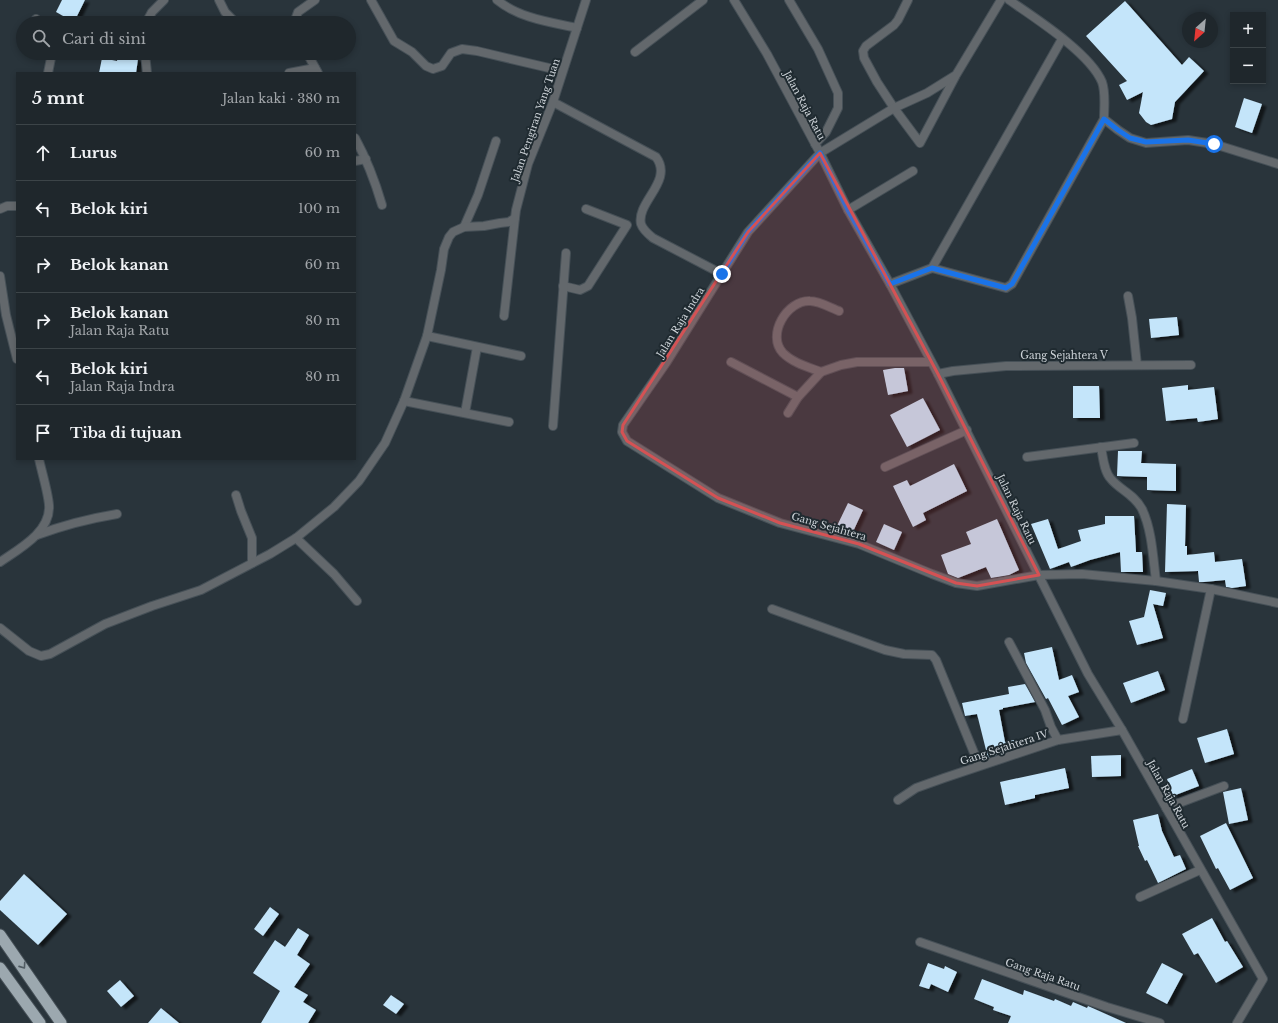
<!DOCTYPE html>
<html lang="id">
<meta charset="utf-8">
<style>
:root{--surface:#1f272c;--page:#2c3338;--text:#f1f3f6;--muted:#a1a5a9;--line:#3c4448}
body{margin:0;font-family:"Libre Baskerville",serif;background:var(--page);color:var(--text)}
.controls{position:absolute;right:12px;top:12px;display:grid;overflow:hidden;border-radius:0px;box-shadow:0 2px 6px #0003}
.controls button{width:36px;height:36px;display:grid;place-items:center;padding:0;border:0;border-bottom:1px solid var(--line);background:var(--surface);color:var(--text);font:20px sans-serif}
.compass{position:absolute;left:1182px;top:12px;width:36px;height:36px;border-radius:50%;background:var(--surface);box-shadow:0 2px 6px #0003;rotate:207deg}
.stop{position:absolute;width:12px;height:12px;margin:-9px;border:3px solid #1a73e8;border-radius:50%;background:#fff}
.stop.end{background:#1a73e8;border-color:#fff;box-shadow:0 1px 4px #0008}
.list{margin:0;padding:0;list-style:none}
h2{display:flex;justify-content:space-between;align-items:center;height:52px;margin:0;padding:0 16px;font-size:17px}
h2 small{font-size:13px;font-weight:400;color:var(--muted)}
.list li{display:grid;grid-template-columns:26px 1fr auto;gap:12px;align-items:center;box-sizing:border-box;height:56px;padding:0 16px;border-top:1px solid var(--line)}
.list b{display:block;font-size:15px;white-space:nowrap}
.list p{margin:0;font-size:13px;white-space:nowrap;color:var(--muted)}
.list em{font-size:13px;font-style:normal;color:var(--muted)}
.icon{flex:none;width:22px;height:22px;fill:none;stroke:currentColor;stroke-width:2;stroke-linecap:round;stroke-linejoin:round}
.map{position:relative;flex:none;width:1278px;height:1023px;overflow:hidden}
.search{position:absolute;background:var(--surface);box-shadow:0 2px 6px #0003;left:16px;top:16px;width:340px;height:44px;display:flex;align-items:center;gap:10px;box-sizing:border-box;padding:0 14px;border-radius:22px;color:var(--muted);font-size:15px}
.panel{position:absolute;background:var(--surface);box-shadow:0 2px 6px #0003;left:16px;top:72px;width:340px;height:388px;border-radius:0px}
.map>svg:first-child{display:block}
.building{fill:#c4e5fa;filter:url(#shadow)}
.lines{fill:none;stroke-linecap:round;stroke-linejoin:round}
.minor-casing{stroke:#465057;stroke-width:10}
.trunk-casing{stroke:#465057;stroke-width:13}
.minor{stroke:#63686c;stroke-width:8}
.trunk{stroke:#9ca8af;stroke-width:11}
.oneway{stroke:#515c63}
.route{stroke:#1a73e8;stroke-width:5}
.marked{fill:#d45254;fill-opacity:0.2;stroke:#d45254;stroke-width:3;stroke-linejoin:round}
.labels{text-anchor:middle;stroke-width:4;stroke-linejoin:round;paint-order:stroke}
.street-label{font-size:10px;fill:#ccd2d7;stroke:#1f2a30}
</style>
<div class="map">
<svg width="1278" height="1023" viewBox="0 0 1278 1023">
<defs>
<filter id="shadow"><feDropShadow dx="4.5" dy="2.5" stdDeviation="1" flood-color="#0009"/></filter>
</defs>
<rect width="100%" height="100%" fill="#29343b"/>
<g class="building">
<path d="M62,0H85L74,22L56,12Z"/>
<path d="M1125,1L1182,65L1189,57L1204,71L1175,102L1172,119L1151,125L1146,122L1139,113L1143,92L1127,100L1119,85L1127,81L1086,36Z"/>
<path d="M118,55L138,59L136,73H99L102,58L117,61Z"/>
<path d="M1244,98L1262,104L1252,133L1235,127Z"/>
<path d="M1177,317L1179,335L1151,338L1149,319Z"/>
<path d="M895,368H904L908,391L888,395L883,370Z"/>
<path d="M1188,385V390L1214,387L1218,419L1198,422L1197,418L1166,421L1162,388Z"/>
<path d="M1073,386H1099L1100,418H1073Z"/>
<path d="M923,398L940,430L907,447L890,415Z"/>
<path d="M1118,451H1142L1141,463L1176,464V491L1147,490V477L1117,476Z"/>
<path d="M954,464L967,491L923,513L926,520L913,527L893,486L907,480L910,486Z"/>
<path d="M848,503L863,510L851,536L834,532Z"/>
<path d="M1167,504L1186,505L1185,546H1187V555L1214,552L1215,562L1242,559L1246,586L1232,588L1226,587L1225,580L1204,582H1199L1198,571L1165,572Z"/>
<path d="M1105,516H1134L1136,552H1142L1143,572H1121L1120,552L1090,560L1071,567L1069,562L1050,569L1031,524L1048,519L1058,549L1081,541L1078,530L1105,524Z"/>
<path d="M997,519L1019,570L1009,575L991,578L986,567L958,578L948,574L941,555L971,544L966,532Z"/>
<path d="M884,524L902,532L894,550L876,542Z"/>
<path d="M1150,590L1166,593L1163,606L1153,604L1163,638L1137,645L1129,621L1144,617Z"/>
<path d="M1052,647L1059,680L1072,675L1079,692L1068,696L1079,717L1062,725L1048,698L1046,699L1026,663L1024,653Z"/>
<path d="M1158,671L1165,690L1131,703L1123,683Z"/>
<path d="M1025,684L1035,702L1003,708V709L999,710L1005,742L1014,740L1016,748L988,758L977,714L965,716L962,703L1009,694L1008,687Z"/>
<path d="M1227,729L1234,754L1205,763L1197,738Z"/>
<path d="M1121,755V776L1092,777L1091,756Z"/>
<path d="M1065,768L1069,788L1035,795V798L1005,805L1000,782Z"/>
<path d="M1192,769L1199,786L1173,796L1167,779Z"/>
<path d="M1241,788L1248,820L1229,824L1223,792Z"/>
<path d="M1158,814L1162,831L1174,857L1180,855L1186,869L1158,883L1147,860L1145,861L1138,846H1139L1133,820Z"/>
<path d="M1226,823L1253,878L1230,890L1218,868L1216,869L1200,836Z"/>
<path d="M24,874L67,914L38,945L0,910V901Z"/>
<path d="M270,907L279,914L263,936L254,929Z"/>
<path d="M1212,918L1225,942L1227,941L1243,967L1216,983L1198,953L1194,955L1182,934Z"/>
<path d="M298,928L309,935L297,955L310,964L294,987L308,995L303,1002L316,1010L308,1023H261L280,991L253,973L275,940L285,947Z"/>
<path d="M928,963L944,969L945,966L957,972L948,992L931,984L929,989L919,986Z"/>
<path d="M1162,963L1183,974L1167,1004L1146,993Z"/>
<path d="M982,979L1023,995L1024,990L1054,1001L1055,999L1071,1006L1073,1002L1087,1008L1088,1006L1126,1023H1008L1011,1016L993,1010L994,1007L974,999Z"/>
<path d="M120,980L134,996L121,1007L107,991Z"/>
<path d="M391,995L404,1004L396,1014L383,1005Z"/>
<path d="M161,1008L179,1023H148Z"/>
</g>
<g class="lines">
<defs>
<g id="minor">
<path d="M219,0L225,12L236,23"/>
<path d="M371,0L394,41L412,52L426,66L433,69L442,66L451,53L462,49L477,51L562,71"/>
<path d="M497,0C519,18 549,22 577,28"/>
<path d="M734,0L767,54L820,153L848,210L890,284L938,374L1088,674L1122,730L1263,979L1237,1023"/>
<path d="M789,0L818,49L838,93V108L826,132L815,144"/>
<path d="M908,0L898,20L894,25L866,46L863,51L864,58L877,82L894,108L920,143L955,77"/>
<path d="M1001,0L956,75L927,93L894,108L820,153L748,232L666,363L623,425L622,432L627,441L718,498L780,523L859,544L932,574L956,583L977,586L1039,575L1082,574L1156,581L1211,589L1278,603"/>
<path d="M1009,0C1035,18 1090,53 1102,82C1106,93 1104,107 1104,119L1118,130L1130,138L1146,143L1188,140L1214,144L1278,164"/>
<path d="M36,19L40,23"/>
<path d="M146,23L152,12L164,0"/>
<path d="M294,23L298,12L315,0"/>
<path d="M635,52L703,0"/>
<path d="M145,53L147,73"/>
<path d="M307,53L318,73"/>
<path d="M48,73L52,53"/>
<path d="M289,73L315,68"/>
<path d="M553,102L656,157C674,181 636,202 641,224C643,230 648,234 653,238L722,274"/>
<path d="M355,138C367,160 375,181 382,205"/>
<path d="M355,161L366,159"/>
<path d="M0,209L7,206H17"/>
<path d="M848,210L913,171"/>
<path d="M464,227L478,195L496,141"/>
<path d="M932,268L1062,39"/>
<path d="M0,276L6,315L17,359"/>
<path d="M890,284L932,268L1006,288L1012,284L1104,119"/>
<path d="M563,286L580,290L588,286L627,225L586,209"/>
<path d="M1128,296L1132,318L1137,365"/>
<path d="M504,316L515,218"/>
<path d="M427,336L521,356"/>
<path d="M731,362L798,397"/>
<path d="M821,372C808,367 793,363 783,353C766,335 787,300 810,301C819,301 831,308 839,311"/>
<path d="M938,374L953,371L1006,366L1191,365"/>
<path d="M404,401L509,422"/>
<path d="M465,413L477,347"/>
<path d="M788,413L798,397L821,372L841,365L857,362H931"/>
<path d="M553,426L566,253"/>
<path d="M1101,447C1103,457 1104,472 1111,479C1120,490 1134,494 1142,509C1152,530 1153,557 1156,581"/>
<path d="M1027,457L1134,443"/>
<path d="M885,467L967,430"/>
<path d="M236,495L241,511L252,538V563"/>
<path d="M37,535C64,525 87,519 117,514"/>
<path d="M296,538L334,574L357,601"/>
<path d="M0,562C19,549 51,532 49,505C48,492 42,473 39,459"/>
<path d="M772,609L885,650L904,654L932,655L936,660L979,765"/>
<path d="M0,628L29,651L41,656L50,654L105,624L152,606L201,590L270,554L296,538L334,507L359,481L385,443L404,401L427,336L441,270L444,249L449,237L453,232L464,227L484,226L500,223L509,222L515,218L516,210L528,164L553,102L586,0"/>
<path d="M1009,642L1045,710L1051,727L1058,740"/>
<path d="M1183,719L1211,589"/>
<path d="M898,800L916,788L944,778L1058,740L1122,730"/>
<path d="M1166,808L1224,786"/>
<path d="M1140,897L1200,870"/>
<path d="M920,942L1107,1007L1160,1023"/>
</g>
<g id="trunk">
<path d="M0,935L61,1023"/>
<path d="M0,968L40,1023"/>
</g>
</defs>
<use href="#minor" class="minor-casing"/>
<use href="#trunk" class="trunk-casing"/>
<use href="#minor" class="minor"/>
<use href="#trunk" class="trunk"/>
</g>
<defs><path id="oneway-chevron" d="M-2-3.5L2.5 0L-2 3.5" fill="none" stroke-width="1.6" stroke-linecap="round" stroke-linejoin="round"/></defs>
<use class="oneway" href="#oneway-chevron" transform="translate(23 966) rotate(55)"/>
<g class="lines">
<path class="route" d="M722,274L748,232L820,153L848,210L890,284L932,268L1006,288L1012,284L1016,277L1104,119L1118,130L1130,138L1146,142L1188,140L1214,144"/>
</g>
<path class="marked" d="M820,153L938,374L1039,575L977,586L956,583L859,544L780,523L718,498L627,441L622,432L623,425L748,232Z"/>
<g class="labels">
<g class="street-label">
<text transform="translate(805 105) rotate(62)" y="4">Jalan Raja Ratu</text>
<text transform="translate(535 120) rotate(-71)" y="4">Jalan Pengiran Yang Tuan</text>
<text transform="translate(680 322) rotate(-58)" y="4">Jalan Raja Indra</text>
<text x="1064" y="359">Gang Sejahtera V</text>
<text transform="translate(1017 509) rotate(64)" y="4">Jalan Raja Ratu</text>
<text transform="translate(829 526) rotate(16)" y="4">Gang Sejahtera</text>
<text transform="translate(1004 747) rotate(-18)" y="4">Gang Sejahtera IV</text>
<text transform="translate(1169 794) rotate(61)" y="4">Jalan Raja Ratu</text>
<text transform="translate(1043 974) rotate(19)" y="4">Gang Raja Ratu</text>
</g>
</g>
</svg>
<div class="controls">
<button>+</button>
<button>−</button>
</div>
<svg class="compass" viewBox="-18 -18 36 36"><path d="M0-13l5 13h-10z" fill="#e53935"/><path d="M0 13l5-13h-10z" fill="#a1a5a9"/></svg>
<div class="stop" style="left:1214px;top:144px"></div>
<div class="stop end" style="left:722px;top:274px"></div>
<div class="search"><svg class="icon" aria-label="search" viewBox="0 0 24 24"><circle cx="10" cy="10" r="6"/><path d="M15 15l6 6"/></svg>Cari di sini</div>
<section class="panel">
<h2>5 mnt<small>Jalan kaki · 380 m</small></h2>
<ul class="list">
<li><svg class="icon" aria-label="ahead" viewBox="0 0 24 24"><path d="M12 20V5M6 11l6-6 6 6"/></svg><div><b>Lurus</b></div><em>60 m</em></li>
<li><svg class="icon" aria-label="left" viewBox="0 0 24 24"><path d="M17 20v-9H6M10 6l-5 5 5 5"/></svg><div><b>Belok kiri</b></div><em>100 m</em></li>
<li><svg class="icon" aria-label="right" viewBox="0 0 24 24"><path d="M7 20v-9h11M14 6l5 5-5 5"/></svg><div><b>Belok kanan</b></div><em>60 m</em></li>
<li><svg class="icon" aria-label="right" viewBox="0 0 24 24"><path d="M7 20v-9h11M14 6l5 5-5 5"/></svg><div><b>Belok kanan</b><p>Jalan Raja Ratu</p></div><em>80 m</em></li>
<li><svg class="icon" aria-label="left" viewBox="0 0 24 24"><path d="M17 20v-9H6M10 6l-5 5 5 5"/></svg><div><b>Belok kiri</b><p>Jalan Raja Indra</p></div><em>80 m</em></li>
<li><svg class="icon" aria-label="arrive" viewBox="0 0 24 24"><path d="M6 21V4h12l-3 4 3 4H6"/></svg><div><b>Tiba di tujuan</b></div></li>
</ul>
</section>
</div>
